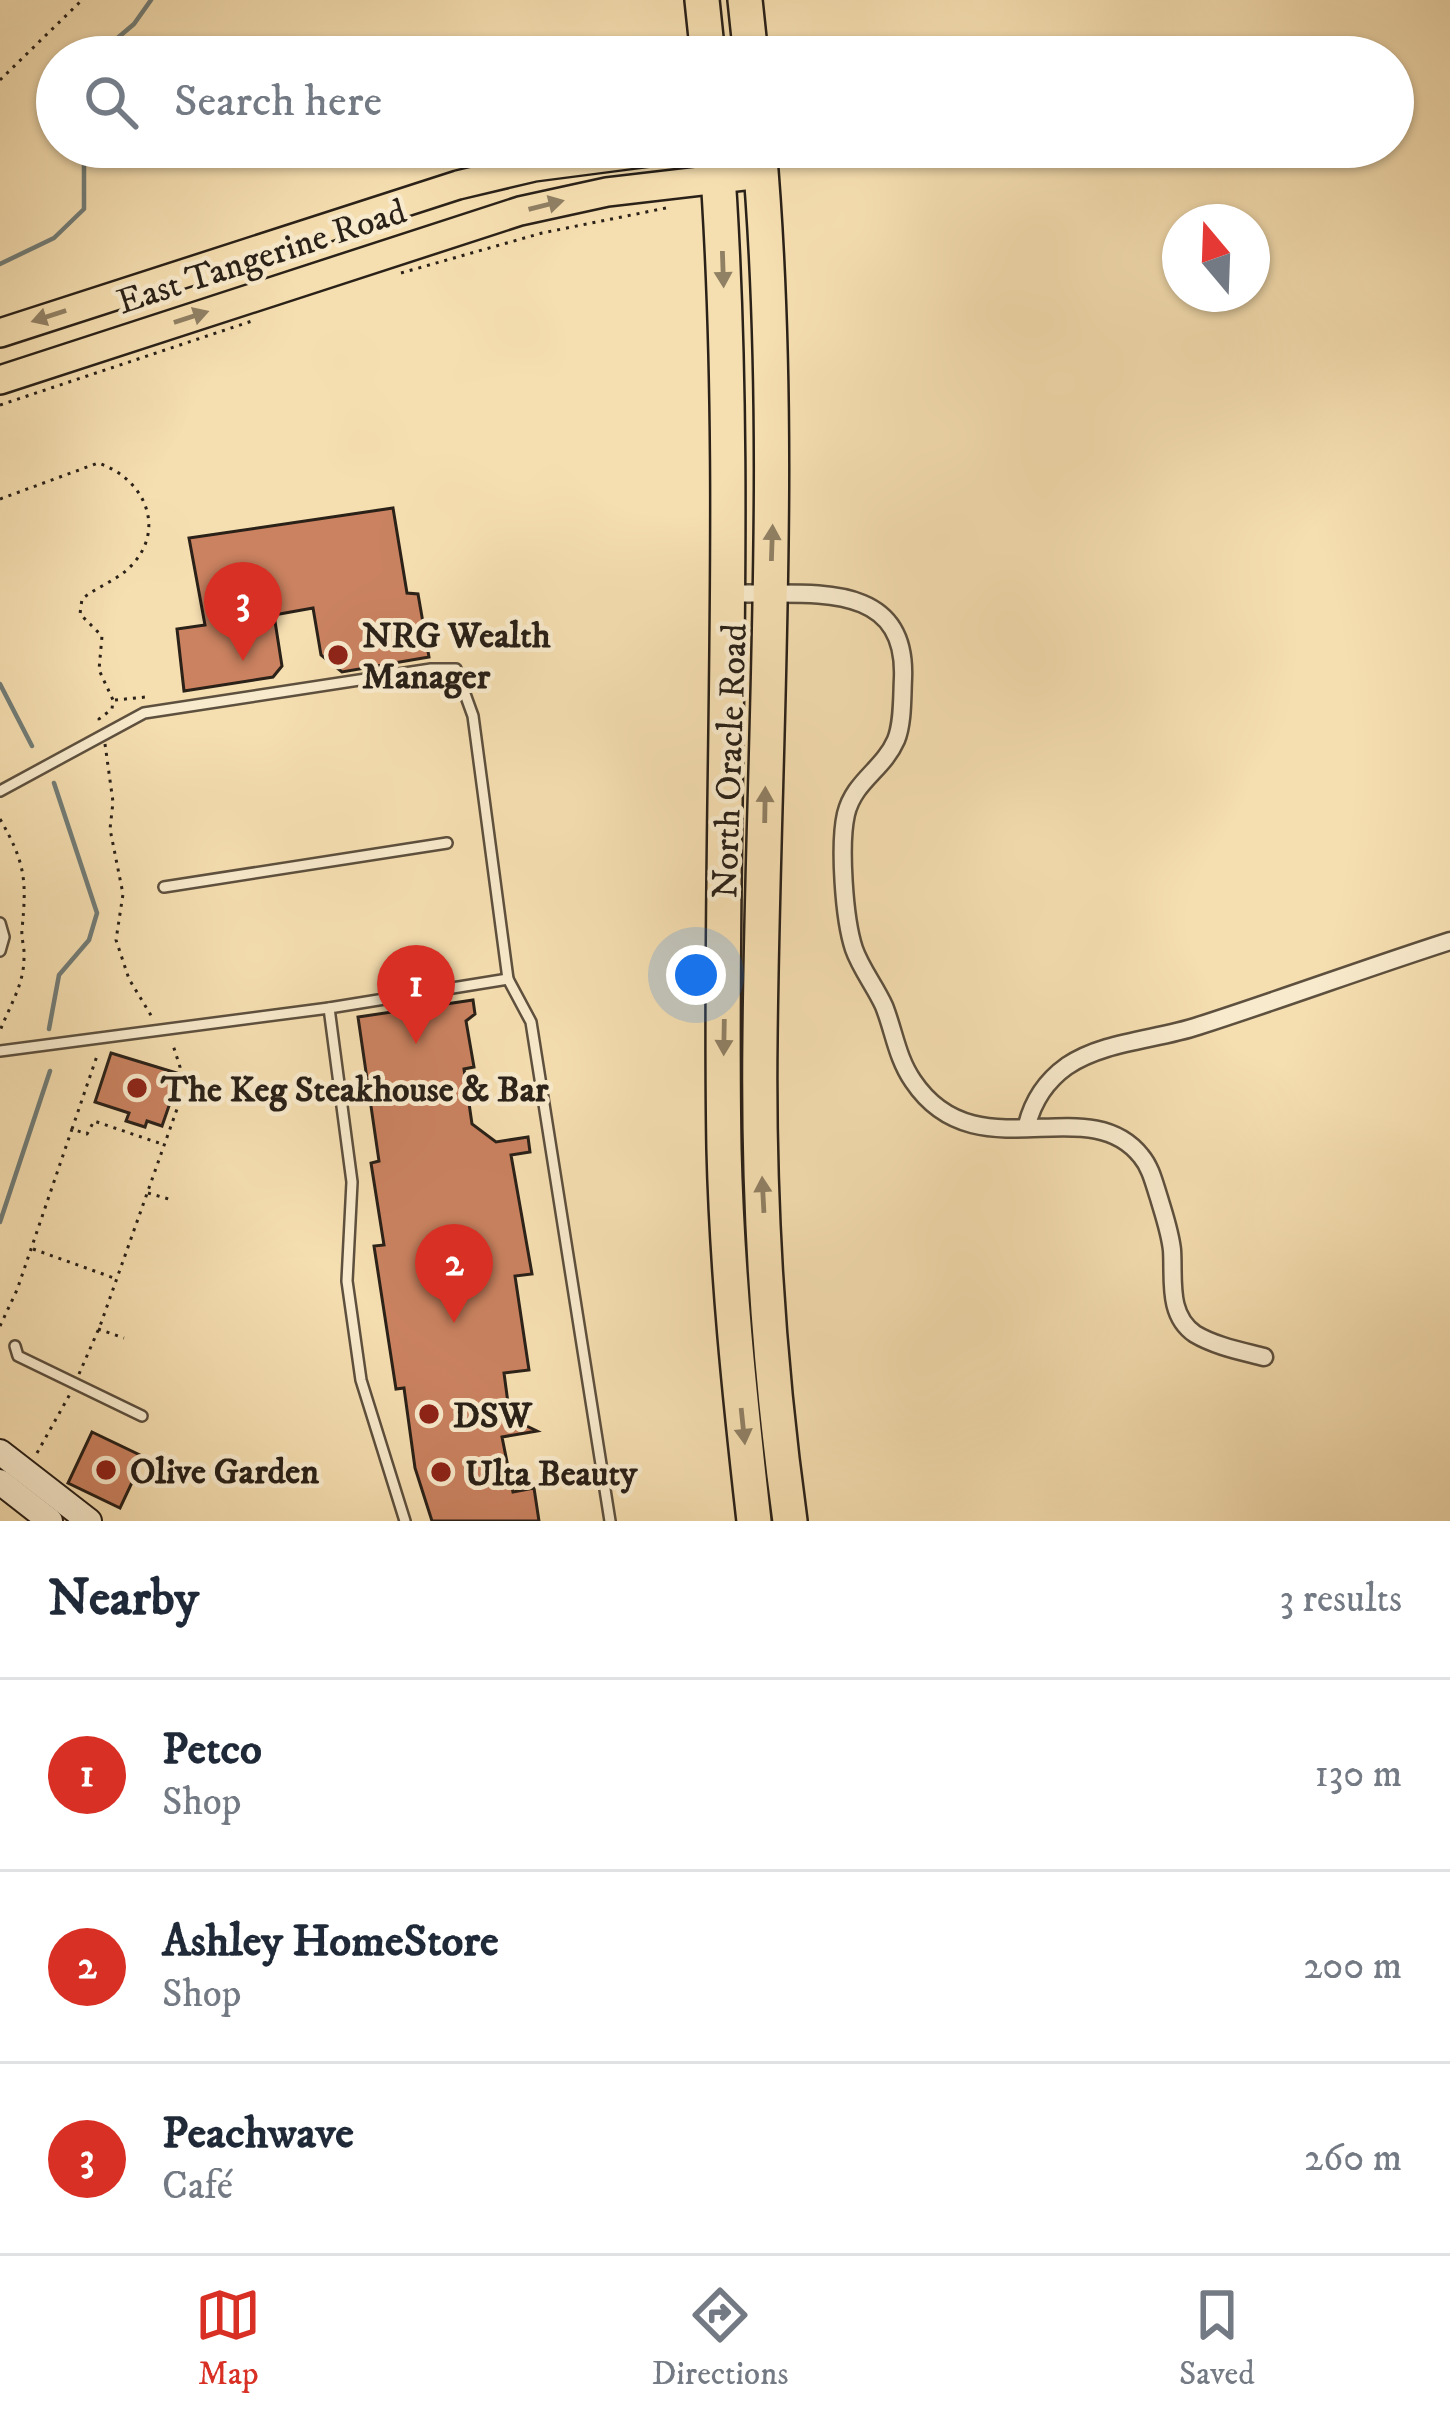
<!DOCTYPE html>
<meta charset="utf-8">
<style>
:root{--surface:#fff;--page:#f2f2f3;--text:#1f2937;--muted:#747a83;--line:#e0e1e3;--accent:#d93025}
body{margin:0;font-family:"IM FELL DW Pica",serif;background:var(--page);color:var(--text)}
.compass{position:absolute;left:1162px;top:204px;width:108px;height:108px;border-radius:50%;background:var(--surface);box-shadow:0 3px 9px #0004;rotate:341deg}
.you{position:absolute;left:696px;top:975px;width:42px;height:42px;margin:-30px;border:9px solid #fff;border-radius:50%;background:#1a73e8;box-shadow:0 0 0 18px #1a73e833}
.badge{display:grid;place-items:center;width:78px;height:78px;border-radius:50%;background:var(--accent);color:#fff;font-size:39px;font-weight:700}
.pin{position:absolute;translate:-50% -99px;filter:drop-shadow(0 3px 6px #0008)}
.pin::after{content:'';position:absolute;top:63px;width:42px;height:36px;background:inherit;clip-path:polygon(0 0,100% 0,50% 100%)}
.list{margin:0;padding:0;list-style:none}
h2{display:flex;justify-content:space-between;align-items:center;height:156px;margin:0;padding:0 48px;font-size:51px}
h2 small{font-size:39px;font-weight:400;color:var(--muted)}
.list li{display:grid;grid-template-columns:78px 1fr auto;gap:36px;align-items:center;box-sizing:border-box;height:192px;padding:0 48px;border-top:3px solid var(--line)}
.list b{display:block;font-size:45px;white-space:nowrap}
.list p{margin:0;font-size:39px;white-space:nowrap;color:var(--muted)}
.list em{font-size:39px;font-style:normal;color:var(--muted)}
.icon{flex:none;width:66px;height:66px;fill:none;stroke:currentColor;stroke-width:2;stroke-linecap:round;stroke-linejoin:round}
.map{position:relative;flex:none;width:1450px;height:1521px;overflow:hidden}
.search{position:absolute;background:var(--surface);box-shadow:0 3px 9px #0004;left:36px;right:36px;top:36px;height:132px;display:flex;align-items:center;gap:30px;box-sizing:border-box;padding:0 42px;border-radius:66px;color:var(--muted);font-size:45px}
.sheet{height:732px;background:var(--surface)}
nav{display:flex;justify-content:space-around;align-items:center;box-sizing:border-box;height:168px;border-top:3px solid var(--line);background:var(--surface);font-size:33px;color:var(--muted)}
nav a{display:grid;justify-items:center;gap:6px}
nav .on{color:var(--accent)}
.map>svg:first-child{display:block}
.lines{fill:none;stroke-linecap:round;stroke-linejoin:round}
.stream{stroke:#717c77;stroke-width:4.5}
.building{fill:#ca8260;stroke:#2a2118;stroke-width:3}
.lane-casing{stroke:#5d503e;stroke-width:14}
.street-casing{stroke:#5d503e;stroke-width:21}
.secondary-casing{stroke:#2a2118;stroke-width:28}
.primary-casing{stroke:#2a2118;stroke-width:32}
.highway-casing{stroke:#2a2118;stroke-width:38}
.path{stroke:#2a2118;stroke-width:3;stroke-dasharray:3 6;stroke-linecap:butt}
.lane{stroke:#f8eacc;stroke-width:9}
.street{stroke:#f8eacc;stroke-width:16}
.secondary{stroke:#f8eacc;stroke-width:24}
.primary{stroke:#f5deb0;stroke-width:27}
.highway{stroke:#f5deb0;stroke-width:33}
.oneway{fill:#908064}
.poi-dot{fill:#8f2418;stroke:#f8eacc;stroke-width:4.5}
.labels{text-anchor:middle;stroke-width:9;stroke-linejoin:round;paint-order:stroke}
.street-label{font-size:36px;fill:#2a2118;stroke:#f8eacc}
.poi-label{font-size:36px;font-weight:bold;fill:#2a2118;stroke:#f8eacc;text-anchor:start}
</style>
<div class="map">
<svg width="1450" height="1521" viewBox="0 0 1450 1521">
<rect width="100%" height="100%" fill="#f5deb0"/>
<filter id="stains"><feTurbulence type="fractalNoise" baseFrequency=".00167" numOctaves="4"/><feColorMatrix values="0 0 0 0 .2 0 0 0 0 .09 0 0 0 0 .02 0 0 0 .5 -.17"/></filter>
<radialGradient id="worn" r=".72"><stop offset=".6" stop-color="#630" stop-opacity="0"/><stop offset="1" stop-color="#630" stop-opacity=".3"/></radialGradient>
<g class="lines">
<g class="stream">
<path d="M95,57L134,24L151,0"/>
<path d="M0,264L54,238L84,209V147"/>
<path d="M0,684L32,746"/>
<path d="M49,1029L59,975L89,940L97,913L54,783"/>
<path d="M0,1222L50,1071"/>
</g>
</g>
<g class="building">
<path d="M393,508L407,593L418,594L429,657L342,672L321,655L313,608L274,615L282,666L273,677L184,691L177,629L205,625L189,538Z"/>
<path d="M473,1000L475,1014L466,1021L474,1067L464,1069L472,1124L496,1142L528,1137L530,1152L511,1155L532,1274L515,1276L529,1370L504,1373L510,1418L537,1431L502,1437L513,1492L534,1488L539,1521H432L415,1468L404,1388L396,1389L374,1246L384,1245L371,1163L379,1161L358,1017Z"/>
<path d="M111,1053L180,1074L162,1126L147,1121L145,1127L126,1121L129,1113L95,1102Z"/>
<path d="M92,1432L144,1457L120,1508L68,1483Z"/>
</g>
<g class="lines">
<defs>
<g id="lane">
<path d="M0,791L144,713L431,669H456L473,716L508,979L531,1022L610,1521"/>
<path d="M164,887L447,843"/>
<path d="M0,923L4,937L0,951"/>
<path d="M329,1008L352,1182L347,1281L361,1380L405,1521"/>
<path d="M0,1051L329,1008L508,979"/>
<path d="M15,1346L18,1356L142,1416"/>
</g>
<g id="street">
<path d="M730,593C802,597 907,575 903,678C902,697 903,723 896,740C883,770 854,781 846,814C839,845 844,919 854,949C861,969 875,986 884,1006C894,1031 897,1058 913,1081C976,1175 1087,1088 1141,1156C1151,1168 1154,1183 1159,1198C1164,1215 1170,1232 1172,1250C1174,1279 1167,1315 1195,1334C1215,1346 1241,1351 1264,1357"/>
<path d="M1027,1125C1033,1101 1046,1081 1067,1066C1104,1041 1156,1040 1198,1026C1282,999 1366,968 1450,941"/>
</g>
<g id="secondary">
<path d="M0,1452L89,1521"/>
<path d="M0,1482L50,1521"/>
</g>
<g id="primary">
<path d="M0,333L458,185L534,167L688,147"/>
<path d="M0,380L520,211L607,192L761,174"/>
</g>
<g id="highway">
<path d="M702,0L708,57"/>
<path d="M745,0L751,57"/>
<path d="M716,147C741,481 718,815 724,1149C727,1273 740,1397 754,1521"/>
<path d="M759,147C785,445 763,741 760,1039C758,1199 768,1362 790,1521"/>
</g>
</defs>
<use href="#lane" class="lane-casing"/>
<use href="#street" class="street-casing"/>
<use href="#secondary" class="secondary-casing"/>
<use href="#primary" class="primary-casing"/>
<use href="#highway" class="highway-casing"/>
<g class="path">
<path d="M0,80L82,0"/>
<path d="M401,273L542,233L671,207"/>
<path d="M0,405L255,320"/>
<path d="M0,499L98,463C144,478 168,529 130,567C116,581 98,586 82,599L80,614L102,636L99,670L113,700L112,709L99,719L100,723"/>
<path d="M115,700L146,697"/>
<path d="M105,744L113,802L110,829L123,894L116,940L129,979L152,1017"/>
<path d="M0,819C25,862 27,880 22,929C21,939 25,948 24,958C24,985 9,1007 0,1031"/>
<path d="M72,1129L98,1053"/>
<path d="M148,1193L172,1200"/>
<path d="M33,1249L114,1278"/>
<path d="M0,1326L17,1290L72,1129L87,1134L94,1121L159,1143"/>
<path d="M98,1329L124,1338"/>
<path d="M79,1374L100,1326L177,1109L180,1067L172,1042"/>
<path d="M37,1453L70,1394"/>
</g>
<use href="#lane" class="lane"/>
<use href="#street" class="street"/>
<use href="#secondary" class="secondary"/>
<use href="#primary" class="primary"/>
<use href="#highway" class="highway"/>
</g>
<defs><path id="oneway-solid" d="M-6-.8H1V-3.2L6.5 0L1 3.2V.8H-6Z" transform="scale(3)"/></defs>
<g class="oneway">
<use href="#oneway-solid" transform="translate(546 205) rotate(-14)"/>
<use href="#oneway-solid" transform="translate(723 269) rotate(88)"/>
<use href="#oneway-solid" transform="translate(49 316) rotate(162)"/>
<use href="#oneway-solid" transform="translate(191 317) rotate(-18)"/>
<use href="#oneway-solid" transform="translate(772 543) rotate(-88)"/>
<use href="#oneway-solid" transform="translate(765 805) rotate(-89)"/>
<use href="#oneway-solid" transform="translate(724 1037) rotate(91)"/>
<use href="#oneway-solid" transform="translate(763 1195) rotate(-93)"/>
<use href="#oneway-solid" transform="translate(743 1426) rotate(84)"/>
</g>
<g class="poi-dot">
<circle cx="338" cy="655" r="12"/>
<circle cx="137" cy="1088" r="12"/>
<circle cx="429" cy="1414" r="12"/>
<circle cx="106" cy="1470" r="12"/>
<circle cx="441" cy="1472" r="12"/>
</g>
<g class="labels">
<g class="street-label">
<text transform="translate(261 255) rotate(-18)" y="13">East Tangerine Road</text>
<text transform="translate(728 761) rotate(-88)" y="13">North Oracle Road</text>
</g>
<g class="poi-label">
<text x="362" y="647">NRG Wealth<tspan x="362" dy="41">Manager</tspan></text>
<text x="161" y="1101">The Keg Steakhouse &amp; Bar</text>
<text x="453" y="1427">DSW</text>
<text x="130" y="1483">Olive Garden</text>
<text x="465" y="1485">Ulta Beauty</text>
</g>
</g>
<rect width="100%" height="100%" filter="url(#stains)"/>
<rect width="100%" height="100%" fill="url(#worn)"/>
</svg>
<svg class="compass" viewBox="-18 -18 36 36"><path d="M0-13l5 13h-10z" fill="#e53935"/><path d="M0 13l5-13h-10z" fill="#747a83"/></svg>
<div class="you"></div>
<div class="pin badge" style="left:416px;top:1044px">1</div>
<div class="pin badge" style="left:454px;top:1323px">2</div>
<div class="pin badge" style="left:243px;top:661px">3</div>
<div class="search"><svg class="icon" aria-label="search" viewBox="0 0 24 24"><circle cx="10" cy="10" r="6"/><path d="M15 15l6 6"/></svg>Search here</div>
</div>
<section class="sheet">
<h2>Nearby<small>3 results</small></h2>
<ul class="list">
<li><span class="badge">1</span><div><b>Petco</b><p>Shop</p></div><em>130 m</em></li>
<li><span class="badge">2</span><div><b>Ashley HomeStore</b><p>Shop</p></div><em>200 m</em></li>
<li><span class="badge">3</span><div><b>Peachwave</b><p>Café</p></div><em>260 m</em></li>
</ul>
</section>
<nav>
<a class="on"><svg class="icon" aria-label="map" viewBox="0 0 24 24"><path d="M3 6l6-2 6 2 6-2v14l-6 2-6-2-6 2zM9 4v14M15 6v14"/></svg>Map</a>
<a><svg class="icon" aria-label="directions" viewBox="0 0 24 24"><path d="M12 3l9 9-9 9-9-9zM9 14v-3h6M13 9l2 2-2 2"/></svg>Directions</a>
<a><svg class="icon" aria-label="saved" viewBox="0 0 24 24"><path d="M7 4h10v16l-5-4-5 4z"/></svg>Saved</a>
</nav>
